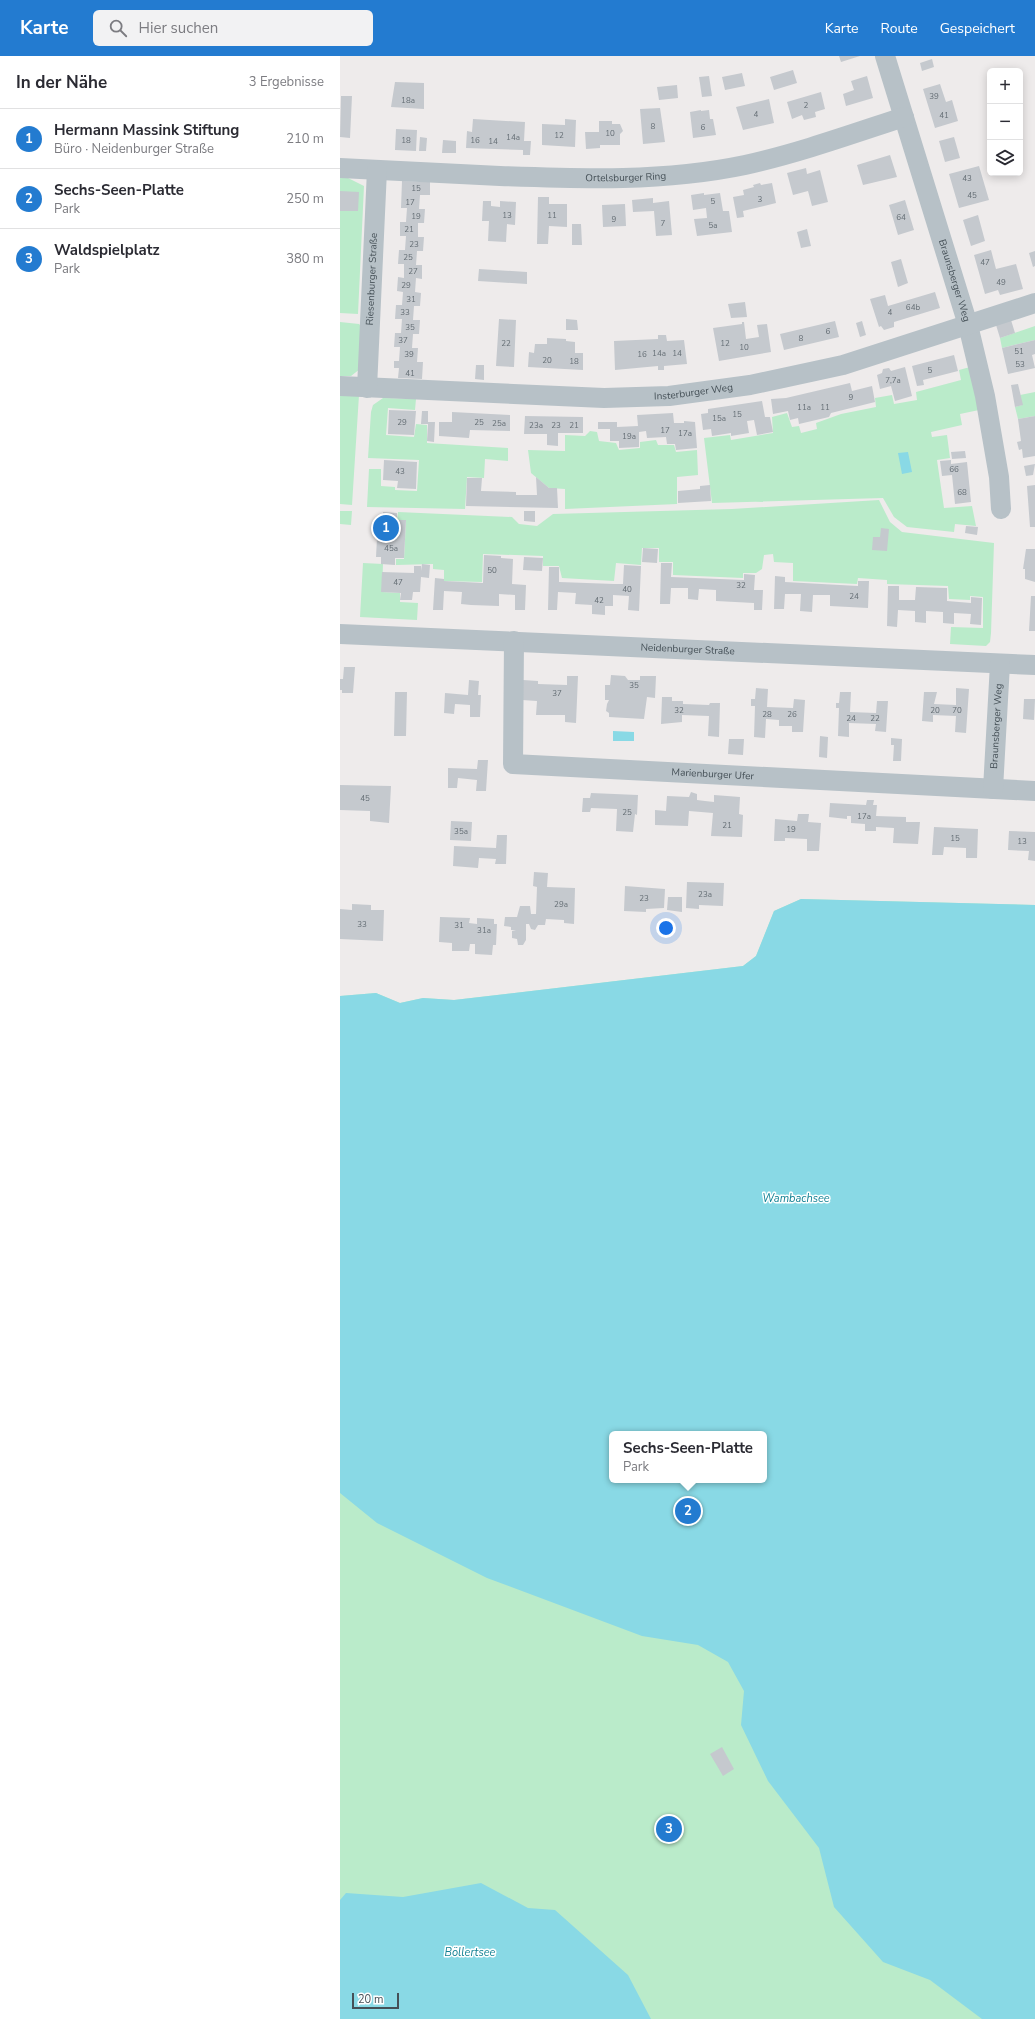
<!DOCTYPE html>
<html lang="de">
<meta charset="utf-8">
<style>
body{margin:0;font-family:"Nunito Sans",sans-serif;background:#f2f2f3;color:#2b2b33}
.controls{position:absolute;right:12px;top:12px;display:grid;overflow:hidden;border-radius:6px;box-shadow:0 2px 10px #0003}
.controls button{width:36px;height:36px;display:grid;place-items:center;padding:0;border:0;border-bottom:1px solid #e1e1e2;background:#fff;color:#2b2b33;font:20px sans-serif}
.scale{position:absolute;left:12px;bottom:10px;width:47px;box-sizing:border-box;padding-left:4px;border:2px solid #455057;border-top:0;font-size:11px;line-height:14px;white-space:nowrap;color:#455057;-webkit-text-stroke:3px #fff;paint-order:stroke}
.you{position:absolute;left:326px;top:872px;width:14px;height:14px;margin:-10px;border:3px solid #fff;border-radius:50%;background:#1a73e8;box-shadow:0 0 0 6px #1a73e833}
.badge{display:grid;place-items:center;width:26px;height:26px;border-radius:50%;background:#237bd0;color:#fff;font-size:13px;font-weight:700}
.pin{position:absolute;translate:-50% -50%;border:2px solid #fff;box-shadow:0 1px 4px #0006}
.popup{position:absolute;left:269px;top:1375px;width:158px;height:52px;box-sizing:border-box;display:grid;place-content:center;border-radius:6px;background:#fff;filter:drop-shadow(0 1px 3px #0005);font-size:13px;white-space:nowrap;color:#7c7c81}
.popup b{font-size:15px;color:#2b2b33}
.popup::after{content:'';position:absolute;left:50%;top:100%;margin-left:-8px;border:8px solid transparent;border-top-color:#fff}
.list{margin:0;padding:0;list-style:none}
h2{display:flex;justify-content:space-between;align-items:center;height:52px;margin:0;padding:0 16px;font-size:17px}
h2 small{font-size:13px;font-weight:400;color:#7c7c81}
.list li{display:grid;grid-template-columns:26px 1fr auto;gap:12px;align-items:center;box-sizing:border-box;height:60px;padding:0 16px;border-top:1px solid #e1e1e2}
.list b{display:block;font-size:15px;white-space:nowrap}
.list p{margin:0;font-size:13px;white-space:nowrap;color:#7c7c81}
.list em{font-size:13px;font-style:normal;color:#7c7c81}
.icon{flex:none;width:22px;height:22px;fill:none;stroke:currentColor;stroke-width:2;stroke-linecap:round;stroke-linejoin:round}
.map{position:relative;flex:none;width:695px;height:1963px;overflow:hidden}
header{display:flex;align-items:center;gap:24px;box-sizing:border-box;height:56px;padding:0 20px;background:#237bd0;color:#fff}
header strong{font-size:19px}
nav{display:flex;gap:22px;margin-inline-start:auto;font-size:14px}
.search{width:280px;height:36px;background:#f2f2f3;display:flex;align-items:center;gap:10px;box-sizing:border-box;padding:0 14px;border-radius:6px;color:#7c7c81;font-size:15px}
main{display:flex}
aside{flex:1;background:#fff}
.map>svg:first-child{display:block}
.green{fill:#baebca;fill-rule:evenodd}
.water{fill:#89d9e5;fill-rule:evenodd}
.building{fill:#c5c9ce}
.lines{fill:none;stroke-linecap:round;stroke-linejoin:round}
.minor{stroke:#b7c1c7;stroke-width:20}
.labels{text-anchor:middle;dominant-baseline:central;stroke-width:3;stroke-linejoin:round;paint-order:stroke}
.number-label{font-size:8px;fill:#656e75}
.street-label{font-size:10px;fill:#455057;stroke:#fff}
.water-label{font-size:11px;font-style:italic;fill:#148294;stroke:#fff}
</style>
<header>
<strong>Karte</strong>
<div class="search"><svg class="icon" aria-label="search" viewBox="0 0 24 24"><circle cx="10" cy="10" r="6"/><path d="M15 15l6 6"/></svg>Hier suchen</div>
<nav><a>Karte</a><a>Route</a><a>Gespeichert</a></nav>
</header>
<main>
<aside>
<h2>In der Nähe<small>3 Ergebnisse</small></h2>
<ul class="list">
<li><span class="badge">1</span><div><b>Hermann Massink Stiftung</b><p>Büro · Neidenburger Straße</p></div><em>210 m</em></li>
<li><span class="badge">2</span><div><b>Sechs-Seen-Platte</b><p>Park</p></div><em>250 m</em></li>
<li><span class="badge">3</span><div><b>Waldspielplatz</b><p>Park</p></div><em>380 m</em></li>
</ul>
</aside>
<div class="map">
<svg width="695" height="1963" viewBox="0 0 695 1963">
<rect width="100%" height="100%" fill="#eeebeb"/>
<path class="green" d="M0,122h8l16,8 -6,128 -18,-1z
M0,266l19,2 4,4 -3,41 -9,7h-11z
M695,270v14l-33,8 -2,-10z
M630,311l9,43 -19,4 2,11 -31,7 1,5 15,-2 3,23 -13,2 7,48 28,-2 4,20 -21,-2 -1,8 -47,-5 -13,-10 -11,-19 -171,5 -8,-65 26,-3 1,5 42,-7 -1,-16 15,-4 5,14 7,-1 2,7 16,-4 -1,-6 25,-9 35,-7 -1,-9 17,-3 2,9 23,-4 -1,-8 45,-12 -2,-10z
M695,336v24l-17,3 -3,-12 7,-2 -2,-10z
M0,338l19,1 -7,110 -12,-1z
M43,342l33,1 -1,11 -27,-2 -2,27 28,2 2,-13 11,1v18l81,5v13l-23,-2 -1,19 -17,-1 -2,32 -98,-2 2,-38h12v17l14,1v3l22,1 2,-31 -51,-2 3,-46 2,-7z
M250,375l7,1 2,9 17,2 3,7 21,-2v-6l16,-2 2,5h16l2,7 21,-2 1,25 -21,2v27l-112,5v-20l-16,-1 -18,-15 -3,-23 37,1v-16l20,1z
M539,444l11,22 12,10 92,11 -3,90 -1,9 -4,4 -36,-2 1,-17 32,1v-31l-13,-1v4l-21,-1 -1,-13 -61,-2v-4l-29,-2 -1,6 -64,-3v-18l-19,-1 -1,-8 -9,1 -2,14 -6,4h-13v5l-70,-3v-13h-14v-14h-17l-1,17 -25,-2 -2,18 -52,-3 -3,-12h-16v-10l-60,-2 -1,28 -38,-1v-11l-11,-1v-5l-37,1v-6h8l2,-39h-9l1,-8 114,5 7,7 18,2 16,-12 179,-5z
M0,455h12l-1,14 -11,-1z
M23,507l20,1 -1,28 18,1v9l18,1 -1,17 -57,-3z
M461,843l234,6v1114h-695v-1023l36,-3 24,10 23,-5 31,2 289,-34 13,-10 18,-45zM272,1378h152v46h-152z"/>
<path class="water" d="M568,396l4,20 -10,2 -4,-21z
M273,675l21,1v9h-21z
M461,843l234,6v1114h-53l-52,-39 -47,-18 -49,-55 -15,-59 -51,-67 -27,-56 3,-34 -16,-29 -30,-17 -56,-9 -155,-58 -110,-55 -37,-30v-497l36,-3 24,10 23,-5 31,2 289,-34 13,-10 18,-45zM272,1378h152v46h-152z
M141,1827l47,25 27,2 73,65 23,44h-311v-119l6,-7 57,4z"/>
<path class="building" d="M499,0h21l-19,6z
M592,3l2,8 -12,4 -2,-8z
M453,14l4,13 -23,7 -4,-13z
M402,17l3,13 -20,4 -3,-13z
M369,20l3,20 -10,1 -3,-20z
M527,20l6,22 -27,8 -3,-12 11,-4 -3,-9z
M55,26l29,1v26l-33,-2z
M600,28l6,18 6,-2 6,21 -23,7 -12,-39z
M337,29l1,13 -19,2 -2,-13z
M481,36l4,17 -10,3 1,5 -12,3 -2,-5 -10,4 -5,-17z
M1,40h11l-2,42 -10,-1z
M429,43l5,24 -31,7 -7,-23z
M320,52l5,34 -22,2 -3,-35z
M361,54v1l8,-1 1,9h3l3,16 -23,3 -3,-26z
M133,63l52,3 -1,19h7l-1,14h-7v-5l-57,-2 1,-17 5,1z
M225,63l11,1 -1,27 -33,-2v-21l23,1z
M259,65h13v3h8l3,7 -3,3v11h-20v3l-14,1 -1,-17h14z
M56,73l21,1 -1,21 -21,-1z
M80,81l7,1 -1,13h-7z
M614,81l6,21 -15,4 -6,-21z
M103,84l13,1v12h-14z
M550,99l7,22 -34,8 -6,-20z
M639,110l10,34 -30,8 -10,-34z
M466,112l1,6 13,-4 8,32 -16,4 -4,-15 -15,4 -6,-22z
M62,125l28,1v13h-10l-1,14h6l-1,14h-6v14h6l-1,14h-6l-1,14h6v14l-6,-1 -1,14 6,1 -1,13h-6l-1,14h7l-1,14h-6l-1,14h6l-1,14h6l-1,17 -24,-1 1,-10h-5v-7h5l1,-14h-6l1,-14h6l1,-14h-7l1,-14h6l1,-13 -6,-1 1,-14 6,1v-14h-6l1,-14h6l1,-14h-6v-14h6l1,-14h-6z
M420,127l1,2 11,-2 4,20 -33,8 1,6 -7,1 -4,-21 11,-2 -1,-5 11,-3 -1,-2z
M0,135l19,1 -1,19h-18z
M364,137v2l16,-2 3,18h6l3,21 -35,4 -3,-17 13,-1 -1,-10 -13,2 -2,-15z
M198,141h11v7h18v23l-18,-1 -1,18h-11z
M313,142v5l16,-2 3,34 -16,1 -2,-25 -21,1 -1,-12z
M565,144l9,30 -16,5 -9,-30z
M143,145h8v5l9,1v-6l16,1 -1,23 -8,-1 -1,18 -18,-1 1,-20h-7z
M285,148l1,22 -23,1 -1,-22z
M638,159l7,26 -14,5 -8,-26z
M232,168h9l1,21h-10z
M467,173l4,17 -10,2 -4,-16z
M651,194l5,19 20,-5 7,25 -23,6 -2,-5 -13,4 -11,-39z
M695,195v15l-2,1 -4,-14z
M561,203l7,24 -10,4 -7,-25z
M139,213l48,3v12l-49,-3z
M595,236l5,16 -46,14v5l-10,3 -3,-4 -2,1 -9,-28 15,-4 3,11z
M405,246l2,15 -16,1 -3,-14z
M159,263l17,1 -2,47 -18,-1z
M226,263l11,1 1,10h-12z
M671,264l4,13 -15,5 -4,-13z
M495,265l4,16 -55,13 -4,-16z
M522,265l4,14 -6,2 -4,-14z
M402,266h2l2,17 13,-2 -2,-12 10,-1 4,28 -52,9 -6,-33 29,-4z
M318,279h8l1,6 17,-1 3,24 -23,2v4h-6v-4l-43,4 -1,-29 44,-2z
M207,282l19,1v2l9,1v11h8v17l-55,-3 1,-15 5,1 1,-9h12z
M695,284v14l-3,1 3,13 -27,6 -6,-26z
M614,299l4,16 -35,9 1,5 -7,1 -5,-20z
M136,309h8v15l-9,-1z
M565,311l7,29 -17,5 -4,-15 -11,3 -3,-14 5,-2 1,-4 6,-1 2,3z
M510,327l2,8 20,-5 3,16 -44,11 -2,4 -30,7 -1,-6 -8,2 -2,-9 -15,3 -2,-15 15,-1z
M678,328l5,21 -8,2 -4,-22z
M422,345l3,16h5l3,15 -16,3 -3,-15 -7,1 2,12 -18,3v-3l-19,3 -1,-7 -8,1 -2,-16 7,-1v-4z
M49,354l27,1 -2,24 -26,-1z
M82,355h6v11h7l-1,20 -7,-1 1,-17h-7z
M112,356l58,3v16l-40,-1 -1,8 -30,-2v-14h13z
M333,357l1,10h10v-2l11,1 2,26 -21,2 -1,-6h-8l-1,-7 -19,1 -1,-7 -7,1v15l-20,1v-7h-9v-12h-12v-7h19v5l21,-1 -1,-11z
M185,360l58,1v16h-25v13l-11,-1v-11h-23z
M695,360v40l-12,2 -1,-9 -3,1 -2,-8 4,-1 -3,-22z
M625,395l1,7 -14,1 -1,-7z
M44,404l33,2 -1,27 -19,-1 1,-7 -15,-1z
M611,404v4l16,-2 4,40 -16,2 -3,-29 -10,1 -2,-15z
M695,408l-2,11 -7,1 -2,-10z
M196,421l13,11h8l1,20 -92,-2 1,-28h15l-1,13 35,1v3h21z
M370,429l1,16 -33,2v-12l22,-2v-3z
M695,429v42h-5l-3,-41z
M184,455h11v11l-11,-1z
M43,456l14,1v7h9l-2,38h-9v7l-14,-1v-7h-5l2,-38h5z
M626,470l12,1 -1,8 -12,-2z
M541,472l8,1 -2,22 -15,-1 1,-13h7z
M303,492l15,1 -1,14 -15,-1z
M686,493h9v33l-10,-3v-10h-2z
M144,499l17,1v2l12,1 -1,25 14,1 -1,25h-10v-15l-16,-1v12l-28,-1 -10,-1 1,-12 -18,-1 -1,19h-10l2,-32 9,1v2l39,2z
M184,501l19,1 -1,13 -19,-1z
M321,507h11l-1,14 73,3v-6l11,1 -1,15h9l-1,20h-8v-7l-38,-2v-11l-17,-1 -1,11 -10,-1v-11h-17l-1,16h-10z
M82,508l8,1 -1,13 -8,-1 -1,15h-7l-1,8h-12l1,-7 -20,-1 1,-20 32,1v-7h7v5z
M284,509l17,1 -2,45 -11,-1 1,-14 -16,-1v11h-8v9l-13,-1v-9l-17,-1 1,-11 -18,-1 -1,18h-9l1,-43h10v15l55,2h9z
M435,520l10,1v5l73,4v-5h11l-1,27 -38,-2v-11h-17l-1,17 -12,-1 1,-17h-16l-1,15h-10z
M548,530h11v14h16l1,-13 31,1v13l24,2v-6l11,1 -1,27 -11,-1 1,-10 -17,-1v11l-11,-1v-11l-17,-1v12l-11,-1v-11l-17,-1 -1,17 -10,-1z
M691,540h4v35h-6z
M4,611h11l-2,26h-11v-3h-2v-11h3z
M271,619l14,1 3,4h12v-4h16l-1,22 -8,-1 -3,22 -35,-2v-4l-3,-2 1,-7 2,-4h-4v-15h5z
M227,620h11l-2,47 -11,-1v-7h-29l1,-14 -15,-1 1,-20 15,1v3l29,1z
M129,624l10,1 -1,14h3l-1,22h-10v-12l-15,-1 -1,10 -10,-1 1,-20 23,2z
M416,632l12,1 -1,18 26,1 1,-9 11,1 -2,32h-11v-6h-13v-6l-13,-1 -1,19 -11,-1 1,-31h-4v-7h4z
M616,632l13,1 -3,44 -11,-1 1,-16 -23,-1v7l-11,-1 2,-29h13l-3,12 22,1z
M55,636h12l-1,44h-12z
M500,636h11l-1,20 26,1 1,-12h11l-2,31 -11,-1 1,-7 -27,-1v14l-11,-1 1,-28h-3v-5h3z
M322,641h10v4h11v3l26,1 1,-2h10l-1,34 -11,-1 1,-20 -27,-1v7l-21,2z
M684,643h11l-1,21 -11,-1z
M480,680l8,1 -1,21 -8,-1z
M551,682l11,1 -1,22h-8l1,-16h-3z
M389,683h15l-1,16 -15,-1z
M138,704h10l-2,31h-10l1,-11 -19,-2 -1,10h-9v-20l29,1z
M0,729l51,1 -2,37 -19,-2v-10l-30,-1z
M351,736l6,2v6l8,1 9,1v-7l26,2 -1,17 4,1 -1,22 -31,-1 2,-23 -24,-2 -1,15 -33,-1v-15l11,1 1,-15 22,1z
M251,737l47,2 -1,20 -2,-1 -2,18 -17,-1 1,-22 -26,-1 -1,4h-8l1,-14h7z
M527,744h7l-1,5h4l-1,11 30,1v5h14l-2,22 -25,-1 1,-15 -18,-1v4h-11v-7l-14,-1v-7h-4v3l-18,-2 1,-14 36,2z
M458,758h11l-1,8 13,1 -2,28h-12v-12l-22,-1v3h-11l1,-22 22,2z
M111,765l21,1 -1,19 -21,-1z
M594,771l44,2 -1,29h-11v-10l-22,-1 -1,8h-11z
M669,775l26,1v29l-7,-1 1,-9 -21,-1z
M157,779h10l-1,29h-11l1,-5 -17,-1 -1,10 -25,-2 1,-20 42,2z
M194,816l14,1 -1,14 28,1 -1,36 -10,-1v-3l-18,-1 -1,6h-7l-3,5 -4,-1 -2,-5h-3v16l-3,5h-5l-1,-6 -5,-1v-7l4,-1h-5v-3l-7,-1 1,-9h12l3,-11h10l1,8h5l1,-27 -4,-1z
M347,826l37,1 -1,23 -24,-1v4l-13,-1z
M285,830l40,3 -1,19 -18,1v3l-22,-1z
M328,841h14v15l-15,-2z
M12,848l19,1v5h13l-1,31 -43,-2v-30l12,1z
M100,861l30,1 -1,5 8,1v-6l17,1v5h3l-1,21h-3l-1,10 -17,-1v-10h-5l-1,7h-17v-8l-13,-1z
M382,1691l12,22 -11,7 -13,-22z"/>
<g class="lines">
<g class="minor">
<path id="s1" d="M545,0l83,269 17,71 14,81 2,32"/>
<path id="s2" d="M0,112c53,3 107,5 160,8 82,3 164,6 245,-11 54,-12 107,-31 159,-48"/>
<path id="s3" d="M0,330l264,12 65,-2 81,-11 93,-20 192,-62"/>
<path id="s4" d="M27,332l10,-218"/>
<path id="s5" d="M0,578l695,31"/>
<path id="s6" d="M174,585l-1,123 522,27"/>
<path id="s7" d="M653,733l7,-125"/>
</g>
</g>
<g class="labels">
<g class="number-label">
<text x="594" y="40">39</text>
<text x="68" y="44">18a</text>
<text x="466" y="49">2</text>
<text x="416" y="58">4</text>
<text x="604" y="59">41</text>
<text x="313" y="70">8</text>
<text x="363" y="71">6</text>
<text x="270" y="77">10</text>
<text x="219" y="79">12</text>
<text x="173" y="81">14a</text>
<text x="66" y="84">18</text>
<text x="135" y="84">16</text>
<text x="153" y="85">14</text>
<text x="627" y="122">43</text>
<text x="76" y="132">15</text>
<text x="632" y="139">45</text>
<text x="420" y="143">3</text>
<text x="373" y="145">5</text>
<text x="70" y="146">17</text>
<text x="167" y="159">13</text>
<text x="212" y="159">11</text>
<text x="76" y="160">19</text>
<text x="561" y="161">64</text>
<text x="274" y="163">9</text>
<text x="323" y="167">7</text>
<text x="373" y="169">5a</text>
<text x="69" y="173">21</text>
<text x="74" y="188">23</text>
<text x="68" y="201">25</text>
<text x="645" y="206">47</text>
<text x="73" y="215">27</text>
<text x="661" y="226">49</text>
<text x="66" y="229">29</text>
<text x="71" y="243">31</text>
<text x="573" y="251">64b</text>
<text x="65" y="256">33</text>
<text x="550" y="256">4</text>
<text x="70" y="271">35</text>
<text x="488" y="275">6</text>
<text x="461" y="282">8</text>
<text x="63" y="284">37</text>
<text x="166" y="287">22</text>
<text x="385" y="287">12</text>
<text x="404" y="291">10</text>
<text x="679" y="295">51</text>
<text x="319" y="297">14a</text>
<text x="337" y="297">14</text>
<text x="69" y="298">39</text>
<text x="302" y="298">16</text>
<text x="207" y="304">20</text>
<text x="234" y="305">18</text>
<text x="680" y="308">53</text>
<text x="590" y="314">5</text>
<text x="70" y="317">41</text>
<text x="553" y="324">7,7a</text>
<text x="511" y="341">9</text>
<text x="464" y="351">11a</text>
<text x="485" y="351">11</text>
<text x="397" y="358">15</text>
<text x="379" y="362">15a</text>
<text x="62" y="366">29</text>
<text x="139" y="366">25</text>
<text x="159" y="367">25a</text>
<text x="196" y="369">23a</text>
<text x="216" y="369">23</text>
<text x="234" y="369">21</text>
<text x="325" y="374">17</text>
<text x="345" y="377">17a</text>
<text x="289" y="380">19a</text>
<text x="614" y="413">66</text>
<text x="60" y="415">43</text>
<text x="622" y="436">68</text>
<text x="51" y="492">45a</text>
<text x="152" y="514">50</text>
<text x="58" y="526">47</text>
<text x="401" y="529">32</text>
<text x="287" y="533">40</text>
<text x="514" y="540">24</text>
<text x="259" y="544">42</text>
<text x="294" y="629">35</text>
<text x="217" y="637">37</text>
<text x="339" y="654">32</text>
<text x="595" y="654">20</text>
<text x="617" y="654">70</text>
<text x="427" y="658">28</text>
<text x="452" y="658">26</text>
<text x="511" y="662">24</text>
<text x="535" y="662">22</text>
<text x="25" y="742">45</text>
<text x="287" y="756">25</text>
<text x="524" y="760">17a</text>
<text x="387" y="769">21</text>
<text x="451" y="773">19</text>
<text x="121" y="775">35a</text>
<text x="615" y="782">15</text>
<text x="682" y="785">13</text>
<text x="365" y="838">23a</text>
<text x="304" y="842">23</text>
<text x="221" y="848">29a</text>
<text x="22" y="868">33</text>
<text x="119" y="869">31</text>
<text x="144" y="874">31a</text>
</g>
<g class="street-label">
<text stroke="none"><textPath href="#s2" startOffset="286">Ortelsburger Ring</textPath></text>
<text stroke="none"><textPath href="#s4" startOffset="109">Riesenburger Straße</textPath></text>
<text stroke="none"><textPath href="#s1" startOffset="235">Braunsberger Weg</textPath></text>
<text stroke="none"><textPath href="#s3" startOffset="354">Insterburger Weg</textPath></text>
<text stroke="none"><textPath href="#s5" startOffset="348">Neidenburger Straße</textPath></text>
<text stroke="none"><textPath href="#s7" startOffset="63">Braunsberger Weg</textPath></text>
<text stroke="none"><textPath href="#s6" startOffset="323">Marienburger Ufer</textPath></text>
</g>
<g class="water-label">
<text x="456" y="1142">Wambachsee</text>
<text x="130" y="1896">Böllertsee</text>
</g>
</g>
</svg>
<div class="controls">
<button>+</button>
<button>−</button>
<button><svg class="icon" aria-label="layers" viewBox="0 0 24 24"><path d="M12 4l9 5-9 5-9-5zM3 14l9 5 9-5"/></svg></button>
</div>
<div class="scale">20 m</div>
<div class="you"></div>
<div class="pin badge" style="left:46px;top:472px">1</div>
<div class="pin badge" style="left:348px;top:1455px">2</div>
<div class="popup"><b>Sechs-Seen-Platte</b>Park</div>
<div class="pin badge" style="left:329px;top:1773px">3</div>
</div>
</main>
